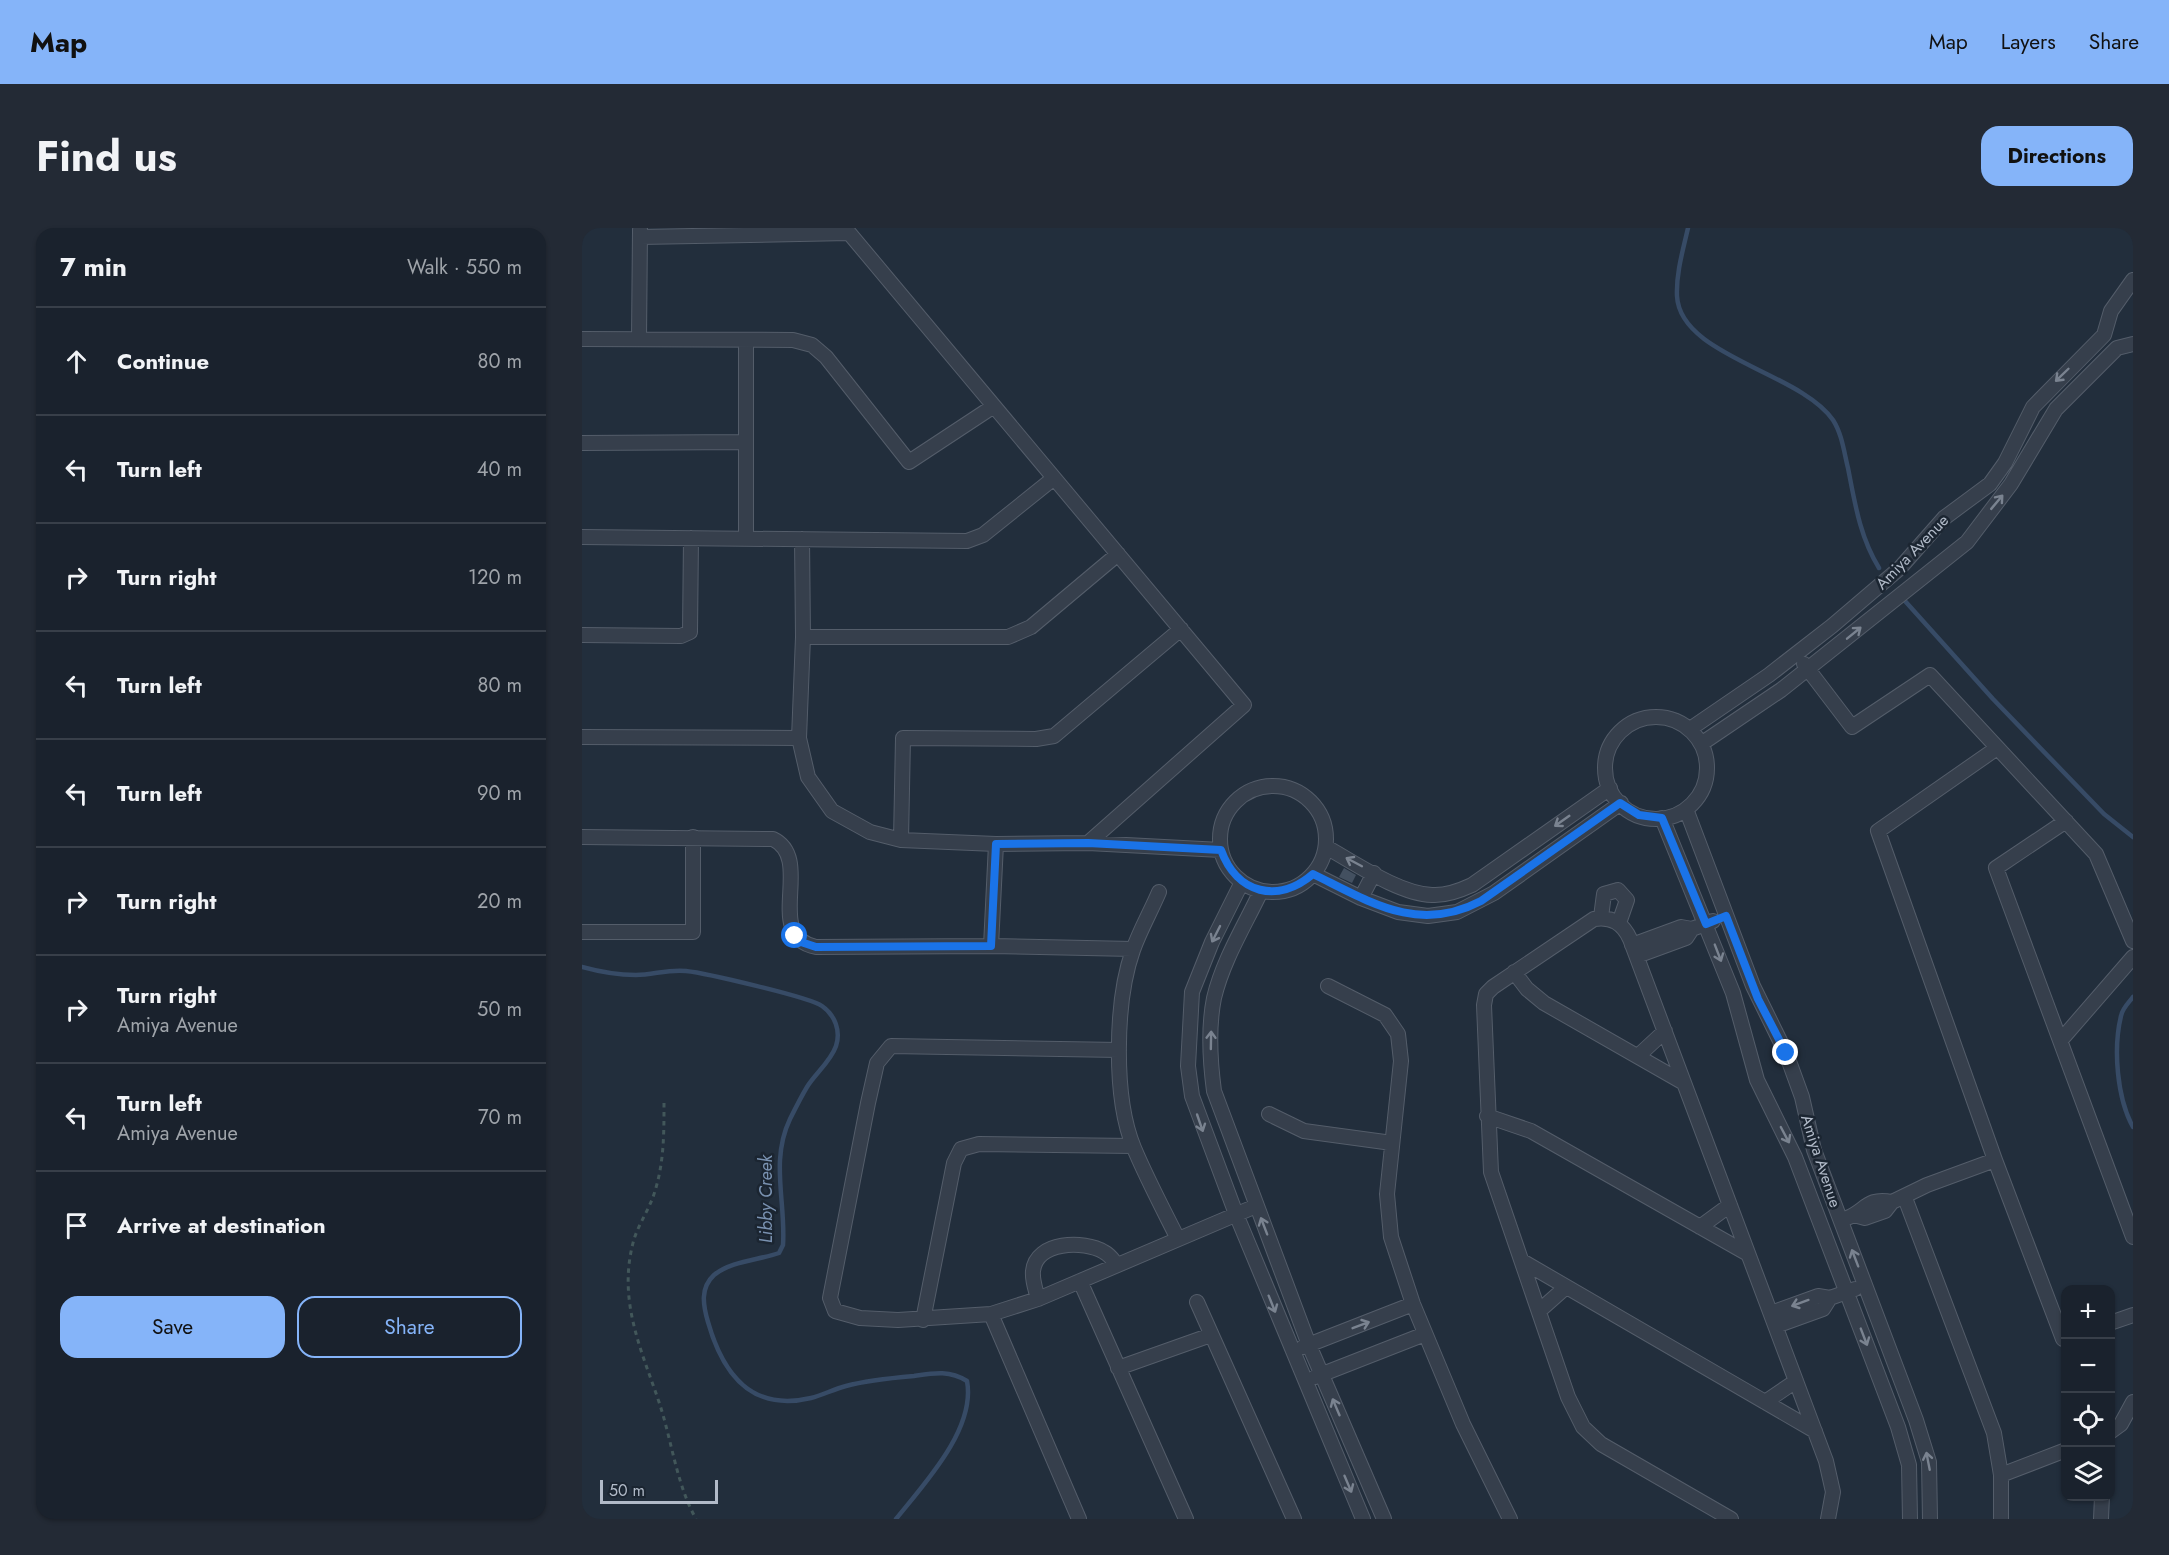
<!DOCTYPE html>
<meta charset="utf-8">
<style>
body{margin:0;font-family:Jost,sans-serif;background:#232a35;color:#f1f3f6}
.controls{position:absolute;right:18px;bottom:18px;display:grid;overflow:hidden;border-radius:12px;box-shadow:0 2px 4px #0004}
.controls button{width:54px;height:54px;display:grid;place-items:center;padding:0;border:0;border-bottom:2px solid #383f49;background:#1a222d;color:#f1f3f6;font:30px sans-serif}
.scale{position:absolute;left:18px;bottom:15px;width:118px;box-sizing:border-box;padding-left:6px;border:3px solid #b1bac8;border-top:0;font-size:16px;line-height:21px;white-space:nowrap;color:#b1bac8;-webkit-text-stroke:4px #1b2531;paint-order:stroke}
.stop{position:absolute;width:18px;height:18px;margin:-14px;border:4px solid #1a73e8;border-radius:50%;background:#fff}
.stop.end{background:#1a73e8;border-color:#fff;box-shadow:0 2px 6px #0008}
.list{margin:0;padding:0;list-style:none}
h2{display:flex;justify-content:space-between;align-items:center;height:78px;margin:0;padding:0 24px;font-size:26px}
h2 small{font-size:20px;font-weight:400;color:#9fa4aa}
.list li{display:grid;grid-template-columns:39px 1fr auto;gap:18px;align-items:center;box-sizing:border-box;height:108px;padding:0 24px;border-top:2px solid #383f49}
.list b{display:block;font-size:22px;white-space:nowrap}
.list p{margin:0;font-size:20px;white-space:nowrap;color:#9fa4aa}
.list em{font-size:20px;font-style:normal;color:#9fa4aa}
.actions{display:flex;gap:12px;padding:18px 24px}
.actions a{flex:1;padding:14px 0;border:2px solid #85b4f9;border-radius:18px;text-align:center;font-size:21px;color:#85b4f9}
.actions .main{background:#85b4f9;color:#111}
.icon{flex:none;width:33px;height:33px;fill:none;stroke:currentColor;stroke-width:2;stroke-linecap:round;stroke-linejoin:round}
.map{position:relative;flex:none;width:1551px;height:1291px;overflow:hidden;border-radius:18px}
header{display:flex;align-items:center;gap:36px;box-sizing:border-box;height:84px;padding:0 30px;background:#85b4f9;color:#111}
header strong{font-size:28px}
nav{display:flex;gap:33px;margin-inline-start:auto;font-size:21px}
.intro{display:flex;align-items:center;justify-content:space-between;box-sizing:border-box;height:144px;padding:0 36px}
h1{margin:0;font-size:42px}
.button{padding:15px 27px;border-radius:18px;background:#85b4f9;color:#111;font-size:21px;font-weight:700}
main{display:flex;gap:36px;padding:0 36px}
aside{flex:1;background:#1a222d;border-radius:18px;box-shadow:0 2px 4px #0004}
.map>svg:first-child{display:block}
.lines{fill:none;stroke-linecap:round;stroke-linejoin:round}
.stream{stroke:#374b66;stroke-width:4.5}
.building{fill:#435060}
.minor-casing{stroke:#545d6a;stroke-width:16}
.path{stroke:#42575a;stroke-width:3;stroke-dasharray:4.5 4.5;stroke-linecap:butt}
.minor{stroke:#363f4c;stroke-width:14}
.oneway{stroke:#7a8390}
.route{stroke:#1a73e8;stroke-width:8}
.labels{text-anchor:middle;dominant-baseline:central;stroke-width:5;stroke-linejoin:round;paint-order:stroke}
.street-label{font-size:16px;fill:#b1bac8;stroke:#1b2531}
.water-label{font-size:18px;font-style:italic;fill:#7991b0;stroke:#1b2531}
</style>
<header>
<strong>Map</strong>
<nav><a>Map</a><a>Layers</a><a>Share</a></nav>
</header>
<div class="intro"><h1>Find us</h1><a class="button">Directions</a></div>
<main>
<aside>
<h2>7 min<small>Walk · 550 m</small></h2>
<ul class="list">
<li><svg class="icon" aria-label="ahead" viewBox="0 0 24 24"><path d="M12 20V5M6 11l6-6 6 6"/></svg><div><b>Continue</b></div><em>80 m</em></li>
<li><svg class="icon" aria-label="left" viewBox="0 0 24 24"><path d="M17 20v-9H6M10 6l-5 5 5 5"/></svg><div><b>Turn left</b></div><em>40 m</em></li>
<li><svg class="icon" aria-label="right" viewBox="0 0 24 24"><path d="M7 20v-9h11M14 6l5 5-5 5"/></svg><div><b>Turn right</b></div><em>120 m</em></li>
<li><svg class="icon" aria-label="left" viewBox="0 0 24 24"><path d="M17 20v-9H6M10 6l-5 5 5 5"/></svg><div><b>Turn left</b></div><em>80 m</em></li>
<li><svg class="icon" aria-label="left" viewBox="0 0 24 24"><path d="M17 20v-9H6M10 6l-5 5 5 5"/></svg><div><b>Turn left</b></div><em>90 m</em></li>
<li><svg class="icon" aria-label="right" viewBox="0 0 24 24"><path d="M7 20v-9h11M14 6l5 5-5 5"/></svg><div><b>Turn right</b></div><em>20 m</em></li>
<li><svg class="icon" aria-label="right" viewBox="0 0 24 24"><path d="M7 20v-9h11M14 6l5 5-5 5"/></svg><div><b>Turn right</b><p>Amiya Avenue</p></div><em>50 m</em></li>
<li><svg class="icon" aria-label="left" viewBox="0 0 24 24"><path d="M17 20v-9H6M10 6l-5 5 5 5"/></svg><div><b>Turn left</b><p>Amiya Avenue</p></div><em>70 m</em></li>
<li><svg class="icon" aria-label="arrive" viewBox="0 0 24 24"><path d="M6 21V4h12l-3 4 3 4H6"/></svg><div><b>Arrive at destination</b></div></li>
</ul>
<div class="actions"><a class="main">Save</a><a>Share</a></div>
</aside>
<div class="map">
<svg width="1551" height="1291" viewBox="0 0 1551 1291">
<rect width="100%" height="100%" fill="#222e3c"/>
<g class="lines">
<path class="stream" d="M1106,0c-5,22 -12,45 -11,68 3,60 123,76 156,124 9,14 11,32 15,48 7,36 12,69 31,100
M1323,373l88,98 111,115 29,23
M0,739c18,5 35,8 54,8 17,0 32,-6 50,-4 19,2 123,26 136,35 13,9 19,25 14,40 -5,15 -21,28 -29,41 -6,10 -12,22 -17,32 -20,42 -4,83 -7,126l-4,8c-20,7 -48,8 -65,22 -14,13 -11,30 -6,47 15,53 44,90 103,76 12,-3 23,-9 35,-12 22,-6 45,-8 68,-10 20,-3 35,-6 53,5 9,48 -43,103 -71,138
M1551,769c-4,5 -11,12 -12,19 -8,33 -4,82 12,111"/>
</g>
<path class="building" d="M762,640l12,7 -4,8 -13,-6z"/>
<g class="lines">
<defs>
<path id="minor" d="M263,0l399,477 -156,138
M58,9l209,-4
M0,111l211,1 19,5 14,12 83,105 85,-56
M57,111l1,-109
M164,112v198
M0,215l164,-1
M0,309l385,4 16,-6 71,-57
M220,311l1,98 -4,101 9,39 24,34 38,21 31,8 95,4 92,-1 133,7
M0,407l99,1 9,-4 1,-94
M221,409h205l23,-10 87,-73
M1222,436l48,63 78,-52 166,179 37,87
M1023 540a51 51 0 1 1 102 0a51 51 0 1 1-102 0Z
M1108,501l79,-54 63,-49 68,-58 44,-50 46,-34 15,-21 28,-56 71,-72 7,-24 22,-31
M0,509l217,1
M1119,516l80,-54 186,-148 44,-58 45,-75 61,-61 16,-4
M1415,520l-119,83 117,329 68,179 3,-1
M638 611a53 53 0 1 1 106 0a53 53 0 1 1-106 0Z
M1104,581l67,177 33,67 16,44 12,53 102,270 13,42 1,57
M1080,590l71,175 24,87 38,77 103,270 11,38 1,54
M1484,593l-70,47 137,369
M0,609l191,2c42,20 -11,97 43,108l175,-1 142,3
M319,612l2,-102 133,1 18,-3 127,-107
M744,619c29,16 73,47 106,48 14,1 27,-4 40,-10l138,-97
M731,646l48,24 37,14 30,4 29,-4 37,-19 127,-90
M660,654l-30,60 -20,50 -4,74 4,30 44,118 127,305
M679,663c-16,34 -38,69 -47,107 -6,30 -4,63 0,93l95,254 75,174
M577,664c-8,19 -19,38 -26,58 -18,51 -20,148 1,198 13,31 29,61 44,91
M779,670l13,-25
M1019,689l3,-23 14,-4 9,10 -8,23
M0,704h111v-95
M1050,717l49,-18 11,2 21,-8
M409,718l5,-102
M1055,728l49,-18 6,-9
M932,744l13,17 17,14 140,80
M746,758l57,29 13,19 3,27 -14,133 4,43 22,67 50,120 47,95
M1479,812l72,-83
M537,822l-228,-4 -14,17 -9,40 -38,195 5,13 25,7 38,2 93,-6 47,-15 218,-93
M1056,828l27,-25
M687,886l35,17 88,12
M905,888l44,15 217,123
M1323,970l89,235 7,42v44
M1272,987l11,3 20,-7 7,-9 35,-17 68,-25
M1265,990c19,-7 19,-21 45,-16
M1118,999l30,-22
M940,1033l293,170
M498,1053l106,238
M456,1071c-2,-9 -6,-18 -5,-28 3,-30 51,-31 71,-19 6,3 9,8 13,13
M615,1074l97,217
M957,1083l27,-24
M1189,1085l47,-17 12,2 25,-9
M409,1086l88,205
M341,1092l31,-157 7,-14 18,-5 154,2
M1528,1095l23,-8
M1194,1098l47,-17 7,-11
M721,1119l110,-43
M536,1140l93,-33
M733,1149l110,-43
M1183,1174l31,-21
M1528,1204l11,-8 12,-22
M1419,1247l65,-25
M1149,1291l-130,-75 -18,-17 -15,-30 -77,-225 -7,-167 2,-11 7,-7 101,-68c18,-3 29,5 36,20l196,522 7,31 -5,27
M1519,1291l1,-23"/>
</defs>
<use href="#minor" class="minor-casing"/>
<path class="path" d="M82,875c0,33 0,63 -11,94 -6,16 -16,30 -20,46 -15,58 8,106 26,159 13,39 17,81 37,117"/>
<use href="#minor" class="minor"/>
</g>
<defs><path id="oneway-shaft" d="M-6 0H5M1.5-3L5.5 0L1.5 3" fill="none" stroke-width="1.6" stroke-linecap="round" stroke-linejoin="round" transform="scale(1.5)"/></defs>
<g class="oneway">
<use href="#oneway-shaft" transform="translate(1480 147) rotate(136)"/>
<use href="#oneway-shaft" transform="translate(1415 274) rotate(-50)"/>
<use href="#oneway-shaft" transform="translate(1272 405) rotate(-39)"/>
<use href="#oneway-shaft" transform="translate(980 593) rotate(145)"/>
<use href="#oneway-shaft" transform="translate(772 634) rotate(-152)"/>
<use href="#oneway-shaft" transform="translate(634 706) rotate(117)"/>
<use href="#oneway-shaft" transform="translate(1136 725) rotate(69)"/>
<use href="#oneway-shaft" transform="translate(629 812) rotate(-89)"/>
<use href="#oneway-shaft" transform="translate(618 895) rotate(71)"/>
<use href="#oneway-shaft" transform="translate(1203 907) rotate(62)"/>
<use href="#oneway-shaft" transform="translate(682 998) rotate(-111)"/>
<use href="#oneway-shaft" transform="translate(1273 1030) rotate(-111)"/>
<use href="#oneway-shaft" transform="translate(1218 1075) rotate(160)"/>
<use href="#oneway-shaft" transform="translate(690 1076) rotate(68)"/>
<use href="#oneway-shaft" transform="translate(779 1097) rotate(-21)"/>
<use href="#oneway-shaft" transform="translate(1282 1109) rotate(69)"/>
<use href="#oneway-shaft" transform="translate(754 1179) rotate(-113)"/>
<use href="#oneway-shaft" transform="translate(1346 1233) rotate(-101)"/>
<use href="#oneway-shaft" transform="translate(766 1256) rotate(67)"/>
</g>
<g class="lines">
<path class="route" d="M213,708l6,6 15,5 175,-1 5,-102 92,-1 133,7c16,44 57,54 92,24 57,28 105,60 168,27l139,-98 19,12 23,3 44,106 20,-8 32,83 28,54"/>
</g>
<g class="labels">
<g class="street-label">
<text transform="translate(1330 324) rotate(-46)">Amiya Avenue</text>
<text transform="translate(1239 933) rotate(72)">Amiya Avenue</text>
</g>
<g class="water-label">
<text transform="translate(184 971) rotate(-90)">Libby Creek</text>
</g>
</g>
</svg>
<div class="controls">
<button>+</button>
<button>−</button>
<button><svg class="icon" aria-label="locate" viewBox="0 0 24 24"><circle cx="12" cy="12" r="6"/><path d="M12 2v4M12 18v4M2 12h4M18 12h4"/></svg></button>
<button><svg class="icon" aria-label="layers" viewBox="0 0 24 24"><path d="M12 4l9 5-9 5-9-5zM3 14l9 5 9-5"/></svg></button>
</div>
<div class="scale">50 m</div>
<div class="stop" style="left:213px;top:708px"></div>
<div class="stop end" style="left:1204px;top:825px"></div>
</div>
</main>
